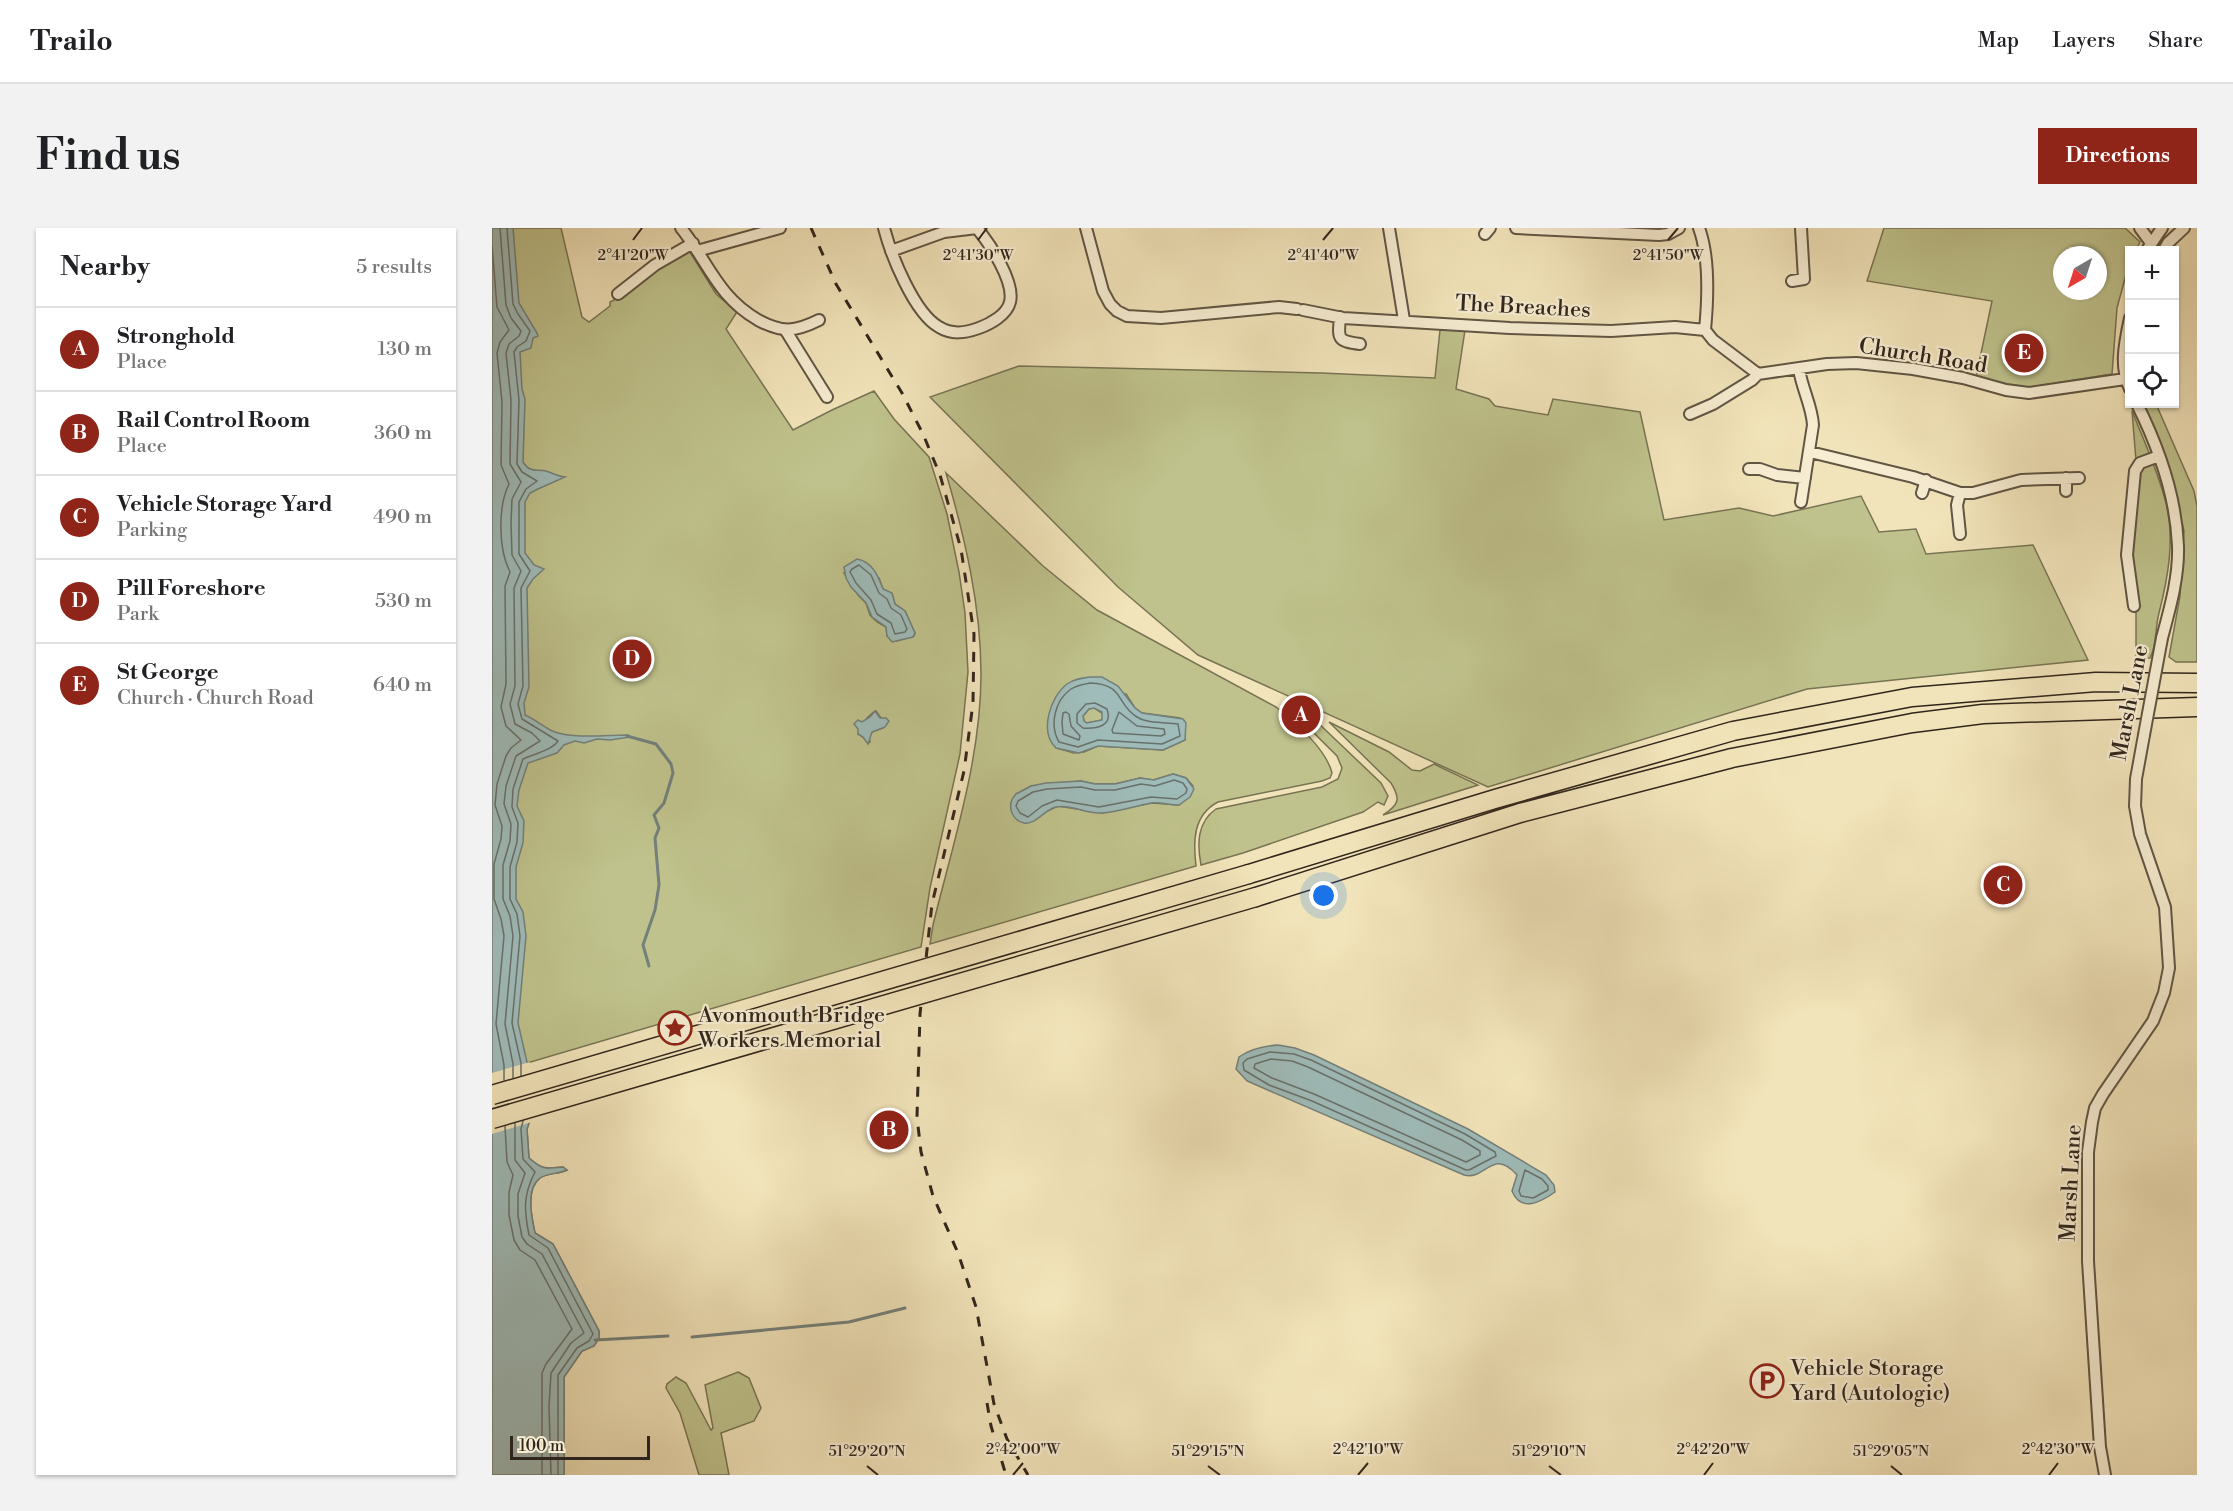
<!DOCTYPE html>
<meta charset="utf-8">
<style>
body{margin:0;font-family:"Libre Bodoni",serif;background:#f2f2f2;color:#202124}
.controls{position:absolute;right:18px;top:18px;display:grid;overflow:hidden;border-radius:0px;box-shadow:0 2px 4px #0004}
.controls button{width:54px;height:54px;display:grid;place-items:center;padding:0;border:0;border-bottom:2px solid #e0e0e0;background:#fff;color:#202124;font:30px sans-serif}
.compass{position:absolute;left:1561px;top:18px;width:54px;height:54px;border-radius:50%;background:#fff;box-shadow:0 2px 4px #0004;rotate:219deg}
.scale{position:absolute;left:18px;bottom:15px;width:140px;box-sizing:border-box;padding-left:6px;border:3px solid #31261d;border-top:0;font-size:16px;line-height:21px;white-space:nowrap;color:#31261d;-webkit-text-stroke:4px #f7edd2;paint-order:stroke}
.you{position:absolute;left:832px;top:668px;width:21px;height:21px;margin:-15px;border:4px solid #fff;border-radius:50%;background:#1a73e8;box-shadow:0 0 0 9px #1a73e833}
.badge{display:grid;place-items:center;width:39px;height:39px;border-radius:50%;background:#8f2418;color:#fff;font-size:20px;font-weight:700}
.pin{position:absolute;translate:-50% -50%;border:3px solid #fff;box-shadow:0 2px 6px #0006}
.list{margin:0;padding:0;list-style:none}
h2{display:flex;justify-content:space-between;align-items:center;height:78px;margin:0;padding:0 24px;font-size:26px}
h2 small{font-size:20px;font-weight:400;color:#757577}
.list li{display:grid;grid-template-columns:39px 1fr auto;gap:18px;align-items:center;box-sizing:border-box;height:84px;padding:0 24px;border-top:2px solid #e0e0e0}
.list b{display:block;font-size:22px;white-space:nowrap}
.list p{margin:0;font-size:20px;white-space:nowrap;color:#757577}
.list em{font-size:20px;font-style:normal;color:#757577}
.icon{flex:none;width:33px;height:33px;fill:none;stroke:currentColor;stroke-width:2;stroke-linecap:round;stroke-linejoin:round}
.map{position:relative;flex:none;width:1705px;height:1247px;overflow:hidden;border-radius:0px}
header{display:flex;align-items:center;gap:36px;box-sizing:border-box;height:84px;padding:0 30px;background:#fff;border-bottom:2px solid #e0e0e0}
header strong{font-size:28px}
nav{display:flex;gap:33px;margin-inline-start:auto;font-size:21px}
.intro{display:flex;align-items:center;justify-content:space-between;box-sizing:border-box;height:144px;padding:0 36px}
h1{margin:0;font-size:42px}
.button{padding:15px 27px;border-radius:0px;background:#8f2418;color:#fff;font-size:21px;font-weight:700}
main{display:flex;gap:36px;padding:0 36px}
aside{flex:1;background:#fff;border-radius:0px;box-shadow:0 2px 4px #0004}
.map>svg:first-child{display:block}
.green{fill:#bfc28c;stroke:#787454;stroke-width:1.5;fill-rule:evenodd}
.water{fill:#9fbcba;stroke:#73807b;stroke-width:1.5;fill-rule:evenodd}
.pier{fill:#f2e4ba}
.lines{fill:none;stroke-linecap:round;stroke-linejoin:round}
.shore{stroke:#68716c;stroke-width:1.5}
.stream{stroke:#73807b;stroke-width:3}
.minor-casing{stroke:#615644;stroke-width:14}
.motorway-casing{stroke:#31261d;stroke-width:21}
.minor{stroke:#f7edd2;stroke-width:10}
.motorway{stroke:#f2e4ba;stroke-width:18}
.rail{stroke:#31261d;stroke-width:3;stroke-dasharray:10 10;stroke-linecap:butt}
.minor-bridge-casing{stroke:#615644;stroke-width:14;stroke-linecap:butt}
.motorway-bridge-casing{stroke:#31261d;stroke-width:21;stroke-linecap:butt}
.minor-bridge{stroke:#f7edd2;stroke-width:10}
.motorway-bridge{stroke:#f2e4ba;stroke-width:18}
.ticks{fill:none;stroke:#31261d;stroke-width:2}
.labels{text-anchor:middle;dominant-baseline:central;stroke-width:4.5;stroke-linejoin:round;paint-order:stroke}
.street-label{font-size:22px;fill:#31261d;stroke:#f7edd2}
.poi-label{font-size:22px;fill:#31261d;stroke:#f7edd2;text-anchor:start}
.ticks-label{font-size:15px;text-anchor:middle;fill:#31261d;stroke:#f7edd2;stroke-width:4.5;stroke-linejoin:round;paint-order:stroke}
</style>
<header>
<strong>Trailo</strong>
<nav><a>Map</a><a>Layers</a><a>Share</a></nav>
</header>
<div class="intro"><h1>Find us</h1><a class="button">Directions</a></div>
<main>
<aside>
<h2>Nearby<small>5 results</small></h2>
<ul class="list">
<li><span class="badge">A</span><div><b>Stronghold</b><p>Place</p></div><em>130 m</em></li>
<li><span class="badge">B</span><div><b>Rail Control Room</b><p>Place</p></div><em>360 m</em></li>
<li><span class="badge">C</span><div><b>Vehicle Storage Yard</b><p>Parking</p></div><em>490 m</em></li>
<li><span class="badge">D</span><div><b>Pill Foreshore</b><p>Park</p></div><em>530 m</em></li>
<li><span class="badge">E</span><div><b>St George</b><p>Church · Church Road</p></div><em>640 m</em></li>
</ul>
</aside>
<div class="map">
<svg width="1705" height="1247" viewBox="0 0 1705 1247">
<rect width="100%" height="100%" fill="#f2e4ba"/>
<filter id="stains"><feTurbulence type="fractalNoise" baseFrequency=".00333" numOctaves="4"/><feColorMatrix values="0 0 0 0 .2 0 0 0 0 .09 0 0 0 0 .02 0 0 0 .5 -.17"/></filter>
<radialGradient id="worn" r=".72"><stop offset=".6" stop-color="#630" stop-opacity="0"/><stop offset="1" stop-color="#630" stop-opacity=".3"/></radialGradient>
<path class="green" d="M0,0h69l21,89 7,5 21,-16v-4c26,-11 52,-47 80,-50l26,42 21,18 -11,17 67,101 39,-20 42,-19 20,28 35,38 18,57 12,58 6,41 3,59 -8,82 -30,134 -9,59 -394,116 3,57 -3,9 2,29c14,12 16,11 34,9l4,3c-8,4 -20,3 -27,8 -15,11 -8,41 -5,55l18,11 46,87v7l-5,8 -12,5 -18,26v98h-72v-754l56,14 -56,-23zM352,345l35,5 4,11 9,5 3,10 10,7 10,22 -1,3 -17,5 -10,-5 -1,-9 -9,-5 -7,-7 -4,-12 -8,-8zM384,483l5,7 2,10 -11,4 -3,4 1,6 -2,1 -5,-6 -5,-3c0,-8 12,-20 18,-23z
M1392,0h241l15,14 -4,8h-6l-1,14 -12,44 -5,66 -88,14 -48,-11 16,-76 -125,-20zM1570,27h36v36h-36z
M948,102h25l-9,59 33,10 6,7 53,9 5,-16 87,13 24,108 75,-12 34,8 88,-20 18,36 37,-3 10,25 107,-9 55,115 -281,29 -319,98 -290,-132 -80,-68 -188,-190 89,-31 302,7 114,5z
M1649,176h15l38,87 3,15v156h-21l-7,-5 11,-61 4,-65 -14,-60z
M1640,183c12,30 26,60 34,92 9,36 2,75 -7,110 -4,14 -2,33 -9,45l-14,1v-52l-8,-52 9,-82z
M454,245l97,93 54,44 179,97c19,15 50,42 56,66l-2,5 -8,3 -104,21c-25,13 -25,39 -22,64l-266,78 3,-19c20,-82 48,-166 48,-251 0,-68 -16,-136 -35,-201zM634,466l9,14 7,5 38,5 5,22 -22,10 -65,-4 -14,6 -10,1 -18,-5 -8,-27 7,-22zM681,546l13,4 7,8 -14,19 -27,-2 -50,10 -44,-7 -17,8 -25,-20 15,-8 50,-5 14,3h20l25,-6 13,2z
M602,480l9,6 -1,6 -15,3 -3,-2 -1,-5 6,-7z
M823,492l66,63 7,13 -4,9 -6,-3 -15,10 -120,41 -42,12c-4,-21 -4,-43 15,-56l106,-22 16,-8 4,-11 -5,-12 -30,-30z
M837,494l60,30 23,18 8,1 14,-7 44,21 -95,30c16,-10 18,-16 8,-32z
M246,1144l11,6 12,30 -7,13 -33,12 8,42h-30l-19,-62 -14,-25 1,-4 9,-7 10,6 25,47 2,-2 -8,-43z"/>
<path class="water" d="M0,0h21l6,75 18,30 1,3 -5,2 -2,10 -11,4 2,37 3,10 -2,63c7,11 12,7 23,9 7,2 10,5 19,6l-27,12 -8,4 -5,9v51l9,12 10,4 -11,10 -6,9 2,99 -5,16 1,12c10,4 21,14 30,17 19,7 52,3 73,3l2,2 -20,3 -13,-1 -13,4 -9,-2 -11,4 -7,8 -29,10 -9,27 -2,16 7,15 -1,22 -7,24v32l7,13 3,24 -8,87 9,39 3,58 -3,9 2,29c14,12 16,11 34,9l4,3c-8,4 -20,3 -27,8 -15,11 -8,41 -5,55l18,11 46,87v7l-5,8 -12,5 -18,26v98h-72z
M365,331c16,3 21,17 26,30l9,4 3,11 10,7 10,22 -2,4 -21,5 -5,-6 -1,-9 -14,-10 -6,-14 -15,-16 -5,-9 -2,-11z
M598,449h12l16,9 17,22 7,5 41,6 3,4 -1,17 -22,10 -65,-4 -19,7 -23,-5c-17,-16 -6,-51 11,-64 7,-5 15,-6 23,-7zM602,480l8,4v8l-15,3 -3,-2 -1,-5 6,-7z
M383,483l5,7h6l3,3 -4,6 -13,5 -4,12 -5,-7 -5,-3v-5l-4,-5 4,-4 4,2 8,-5z
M681,546l13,4 8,11 -4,8 -11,8c-9,0 -19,-3 -28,-2 -16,3 -33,9 -50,10 -15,1 -30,-9 -45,-6 -11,2 -20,18 -32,16 -13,-3 -18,-19 -8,-29l15,-8 15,-3 35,-2 14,3h20l25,-6 14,2z
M786,817l17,3 19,7 154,74 78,46 8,10 1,7c-14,10 -34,21 -43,-1l5,-16c-25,-28 -31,6 -53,0l-217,-94 -11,-12 3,-12c10,-7 26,-11 39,-12z"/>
<path class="pier" d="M38,834l2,60 -40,12v-61z"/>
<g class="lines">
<path class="shore" d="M8,0l6,77 5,13 10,13 -2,5 -10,8 -3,9 5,47 -1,64 11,18 -9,17 -1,23 1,33 9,16 -7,17 1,98 -5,18 5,20 17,9 8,8 -24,15 -10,30 -2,18 7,20 -1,17 -7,24v34l7,17 3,20 -8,88 8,40v14
M15,0l6,76 5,10 12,17 -4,10 -9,6 -3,5 5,48 -2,64 5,8 15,9 -11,8 -7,13v52l11,17 -9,17 2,98 -5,18 4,15 36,22c-6,9 -24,13 -35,18l-10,30 -1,18 6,16 -1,19 -7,25v32l7,15 3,22 -8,87 9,40v13
M0,18l5,61 12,23 -9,12 -3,11 5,49 -1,63 8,19c-11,22 -11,65 1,88l-5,14 1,98 -5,23 5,19 15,14 -10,8 -5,8 -9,28 -2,21 7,21 -1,13 -7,25v35l7,20 3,17 -8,88 8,41v15
M367,337l12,10 8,18 8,6 4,9 10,7 6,14 -2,3 -10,2 -4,-11 -14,-9 -6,-14 -15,-17 -6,-11 2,-3z
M598,455c35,1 26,22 47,34 11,7 29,5 41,7l2,12 -18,8 -64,-4 -20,7 -19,-5c-10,-17 -4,-42 12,-53 6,-4 13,-5 19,-6z
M603,475l12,6c6,17 -10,20 -24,19l-6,-5v-9l9,-10z
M574,484l3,2 2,12 9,10 -1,4 -16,-6 -1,-12 1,-9z
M627,484l18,14 27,3 1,5 -4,2 -48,-3 -1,-3z
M682,552l9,3 4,6 -1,4 -9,6 -26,-2 -52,10 -42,-7 -15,6 -14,11 -8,-4 -4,-7 2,-5 15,-9 14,-3 34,-2 14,3h20l26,-6 14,2z
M778,824l24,2 17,6 154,74 30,18 1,4 -27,14h-3l-154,-69 -43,-16 -25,-15 -1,-7 4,-4z
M779,831l21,2 16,6 154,73 18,11v4l-14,7 -152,-68 -42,-16 -18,-10 1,-4z
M31,893l-2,8 2,30 12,13c-12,23 -11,38 -6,63l19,13 45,86 -4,7 -12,7 -19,27v100
M23,895v37l10,13 -7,21v22l4,21 5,7 15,10 42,79 -13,10 -20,30 -2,33 2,69
M13,898l2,36 6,13 -4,17v23l5,25 6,10 15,10 37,69 -26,35 -4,9v102
M1033,942l17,9 6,7v4l-15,8 -12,-2 -2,-5z"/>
<path class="stream" d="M135,508l29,8 15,20 2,9 -9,30 -10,12 5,13 -4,10 4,47 -4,25 -12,35 6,21
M200,1109l157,-15 56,-14
M103,1112l73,-4"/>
<defs>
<path id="minor" d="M189,0c28,35 36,68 77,92 24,13 37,12 61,0
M392,0c7,27 30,85 55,99 13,8 26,6 40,1 11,-4 28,-13 31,-26 5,-20 -20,-58 -33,-74l-33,4 -53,19
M594,0l17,63 7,13 7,7 10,5 34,2 118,-11 18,2
M897,0l15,92
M1024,0l143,7 9,-1 11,-6
M1207,0c11,30 9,71 6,102
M1648,0l11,15
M993,6l5,-6
M1655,22l15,-22
M1672,22l4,-7 16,-15
M205,23l83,-23
M1300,53l12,-2 -3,-51
M126,66l37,-29 38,-22
M811,82l40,8 167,10 101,3 64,-4 30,3
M848,89c-2,22 -3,24 20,27
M1638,90c-5,24 -11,48 0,71
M1213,102l8,10 45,34 69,-10 29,-1 57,6 50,9 43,12 23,3 96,-14
M294,103l41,66
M1307,141c3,20 13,37 14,56l-12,77
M1645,176c22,44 39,92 41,142 1,31 -8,62 -16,92
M1198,186l23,-10 39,-24 6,-6
M1318,224l103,25 47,16h13l48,-13 58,-2
M1257,241h11l17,6 28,3
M1574,250v13
M1430,265l4,-13
M1468,306l-3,-29 3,-12
M1642,378l-7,-51 8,-84 5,-8 19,-7
M1613,1247l-5,-28 -12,-186v-109l4,-30 3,-14 8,-14 50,-73 11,-28 5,-25 -4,-61 -25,-73 -5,-28 1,-27 8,-44"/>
<path id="motorway" d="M757,646l246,-75 238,-68 179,-34 184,-15 101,1
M764,669l264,-84 212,-55 180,-35 71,-9 214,-7"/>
</defs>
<use href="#minor" class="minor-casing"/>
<use href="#motorway" class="motorway-casing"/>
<use href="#minor" class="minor"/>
<use href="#motorway" class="motorway"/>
<path class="rail" d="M319,0l25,56 66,109 21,41 17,41 21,74 13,85 -1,69 -9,68 -32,133 -12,110 -3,103 4,35 12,44 25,57 18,54 18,97 13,35 21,36
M495,1175l4,23 15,49"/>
<defs>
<path id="minor-bridge" d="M1652,507l18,-97"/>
<path id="motorway-bridge" d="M0,867l757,-221
M0,891l764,-222"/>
</defs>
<use href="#minor-bridge" class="minor-bridge-casing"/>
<use href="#motorway-bridge" class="motorway-bridge-casing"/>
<use href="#minor-bridge" class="minor-bridge"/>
<use href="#motorway-bridge" class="motorway-bridge"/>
</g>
<path class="ticks" d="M141,12l9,-12M486,12l9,-12M831,12l10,-12M1176,12l10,-12M375,1238l11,9M716,1238l12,9M1057,1238l12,9M1399,1238l11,9M521,1247l10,-12M866,1247l10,-12M1212,1247l9,-12M1557,1247l9,-12"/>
<defs>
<symbol id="sight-ring" viewBox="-11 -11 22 22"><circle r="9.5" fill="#f7edd2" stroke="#8f2418" stroke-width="1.5"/><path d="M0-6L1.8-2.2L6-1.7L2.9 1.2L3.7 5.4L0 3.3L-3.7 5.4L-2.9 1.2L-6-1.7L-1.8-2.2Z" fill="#8f2418"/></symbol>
<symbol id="parking-ring" viewBox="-11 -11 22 22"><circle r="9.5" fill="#f7edd2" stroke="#8f2418" stroke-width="1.5"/><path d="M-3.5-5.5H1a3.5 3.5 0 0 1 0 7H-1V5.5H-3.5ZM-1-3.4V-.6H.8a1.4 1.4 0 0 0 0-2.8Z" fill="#8f2418"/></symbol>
</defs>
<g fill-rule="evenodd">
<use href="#sight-ring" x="164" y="781" width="38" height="38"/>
<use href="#parking-ring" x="1256" y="1134" width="38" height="38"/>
</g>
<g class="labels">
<g class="street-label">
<text transform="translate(1031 79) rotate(3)">The Breaches</text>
<text transform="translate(1431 128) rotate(9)">Church Road</text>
<text transform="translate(1638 475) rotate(-79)">Marsh Lane</text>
<text transform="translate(1579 955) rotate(-87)">Marsh Lane</text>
</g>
<g class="poi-label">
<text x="206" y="787">Avonmouth Bridge<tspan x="206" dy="25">Workers Memorial</tspan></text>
<text x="1298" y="1140">Vehicle Storage<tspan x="1298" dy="25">Yard (Autologic)</tspan></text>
</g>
</g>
<g class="ticks-label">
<text x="141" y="32">2°41'20"W</text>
<text x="486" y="32">2°41'30"W</text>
<text x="831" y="32">2°41'40"W</text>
<text x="1176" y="32">2°41'50"W</text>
<text x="531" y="1226">2°42'00"W</text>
<text x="876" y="1226">2°42'10"W</text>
<text x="1221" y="1226">2°42'20"W</text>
<text x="1566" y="1226">2°42'30"W</text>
<text x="375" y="1228">51°29'20"N</text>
<text x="716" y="1228">51°29'15"N</text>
<text x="1057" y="1228">51°29'10"N</text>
<text x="1399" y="1228">51°29'05"N</text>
</g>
<rect width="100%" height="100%" filter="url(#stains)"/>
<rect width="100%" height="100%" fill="url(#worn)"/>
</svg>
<div class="controls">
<button>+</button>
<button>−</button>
<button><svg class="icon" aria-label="locate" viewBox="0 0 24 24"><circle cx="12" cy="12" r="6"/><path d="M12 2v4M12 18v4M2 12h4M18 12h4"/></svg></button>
</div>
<svg class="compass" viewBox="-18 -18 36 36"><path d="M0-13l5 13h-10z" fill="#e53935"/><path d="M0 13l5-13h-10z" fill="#757577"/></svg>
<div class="scale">100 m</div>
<div class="you"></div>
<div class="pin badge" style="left:809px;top:487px">A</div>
<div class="pin badge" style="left:397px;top:902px">B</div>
<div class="pin badge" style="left:1511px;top:657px">C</div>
<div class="pin badge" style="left:140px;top:431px">D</div>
<div class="pin badge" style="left:1532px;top:125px">E</div>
</div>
</main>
